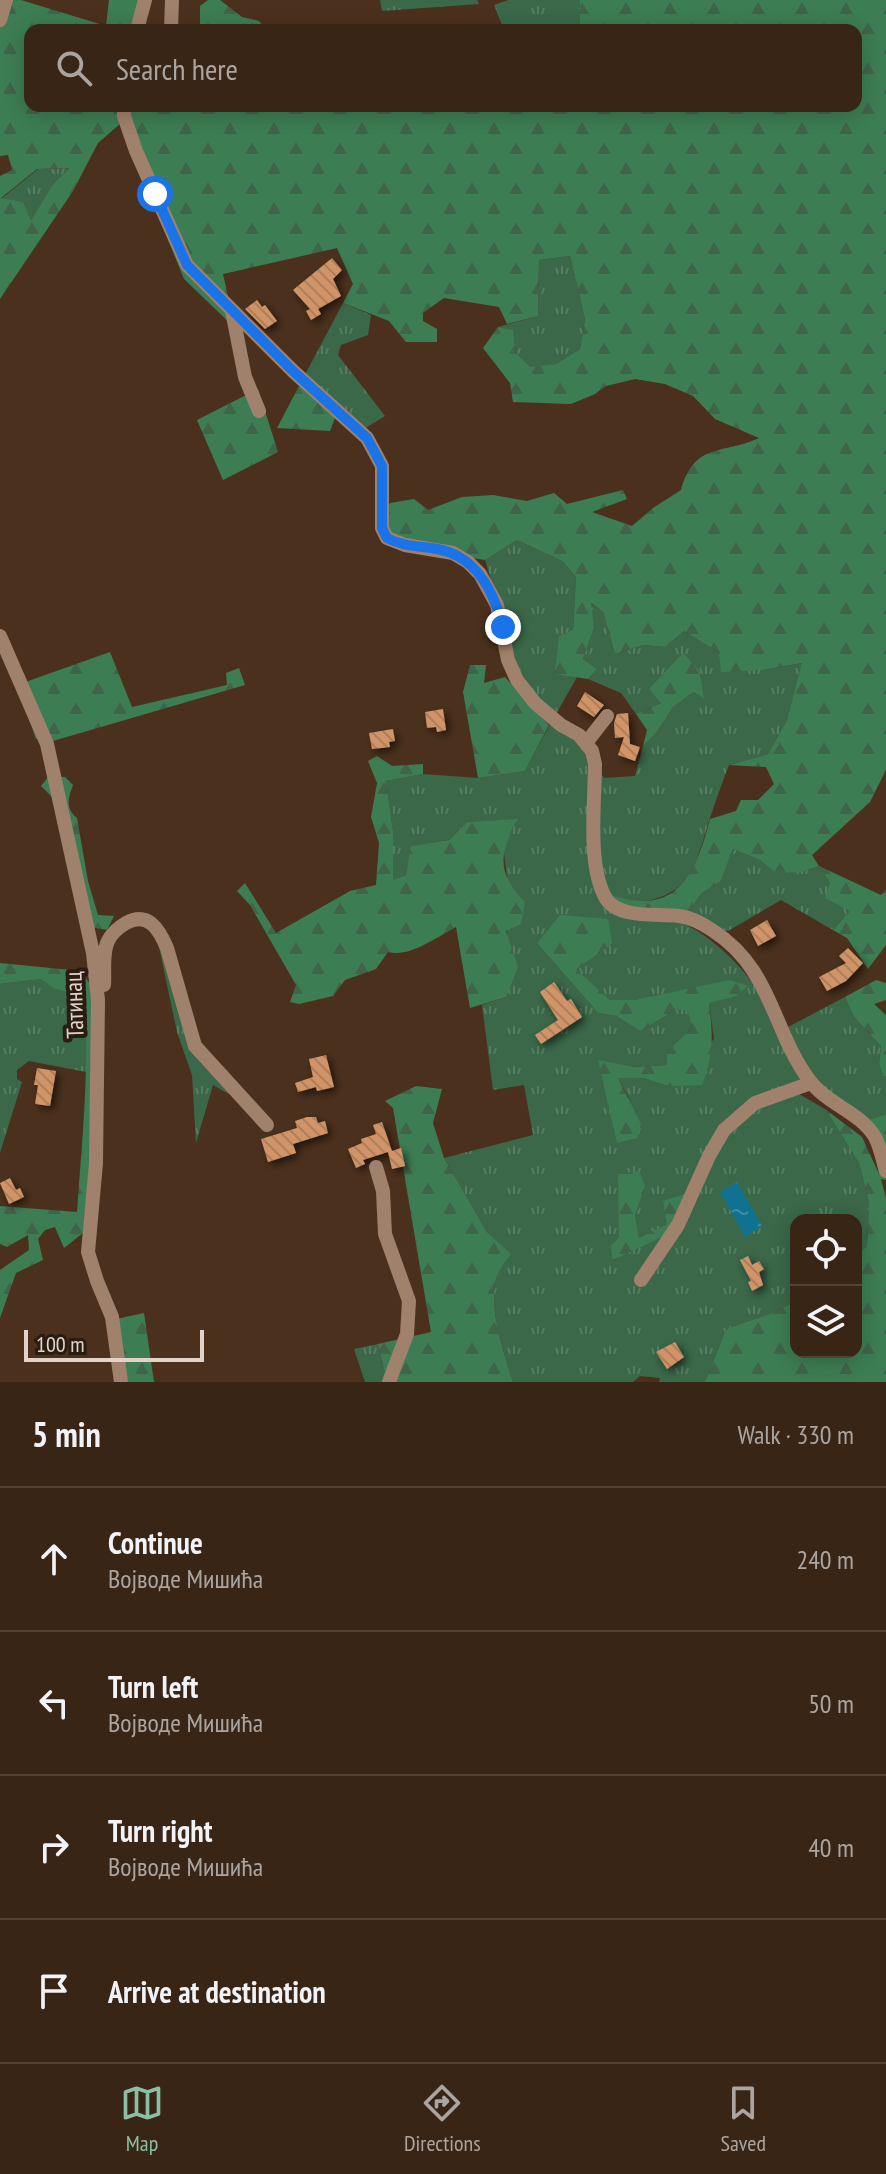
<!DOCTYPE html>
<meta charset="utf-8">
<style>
body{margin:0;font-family:"PT Sans Narrow",sans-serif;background:#433123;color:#f1f3f6}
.controls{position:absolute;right:24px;bottom:24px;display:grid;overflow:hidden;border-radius:16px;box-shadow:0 4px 20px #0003}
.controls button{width:72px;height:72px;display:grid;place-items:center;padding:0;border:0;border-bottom:2px solid #524235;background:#382516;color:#f1f3f6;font:40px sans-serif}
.scale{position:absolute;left:24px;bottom:20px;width:180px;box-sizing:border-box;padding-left:8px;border:4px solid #e3d2c7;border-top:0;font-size:22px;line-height:28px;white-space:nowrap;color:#e3d2c7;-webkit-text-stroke:6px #281c13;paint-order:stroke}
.stop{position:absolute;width:24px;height:24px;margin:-18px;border:6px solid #1a73e8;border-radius:50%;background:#fff}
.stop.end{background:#1a73e8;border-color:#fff;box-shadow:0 2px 8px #0008}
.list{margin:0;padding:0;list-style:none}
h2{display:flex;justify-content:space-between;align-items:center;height:104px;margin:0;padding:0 32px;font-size:34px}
h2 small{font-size:26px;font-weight:400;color:#aba5a1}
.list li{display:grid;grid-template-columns:52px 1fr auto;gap:24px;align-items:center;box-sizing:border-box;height:144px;padding:0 32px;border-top:2px solid #524235}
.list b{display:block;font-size:30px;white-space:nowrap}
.list p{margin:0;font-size:26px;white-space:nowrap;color:#aba5a1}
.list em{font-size:26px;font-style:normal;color:#aba5a1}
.icon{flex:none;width:44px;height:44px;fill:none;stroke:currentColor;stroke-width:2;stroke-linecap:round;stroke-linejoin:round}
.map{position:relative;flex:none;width:886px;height:1382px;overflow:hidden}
.search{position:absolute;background:#382516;box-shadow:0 4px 20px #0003;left:24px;right:24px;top:24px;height:88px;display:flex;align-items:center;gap:20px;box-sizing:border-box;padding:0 28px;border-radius:16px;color:#aba5a1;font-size:30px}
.sheet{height:680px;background:#382516}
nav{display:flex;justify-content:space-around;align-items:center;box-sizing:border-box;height:112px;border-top:2px solid #524235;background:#382516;font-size:22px;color:#aba5a1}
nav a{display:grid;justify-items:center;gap:4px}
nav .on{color:#8abfa5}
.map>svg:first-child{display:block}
.grass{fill:url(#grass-tufts);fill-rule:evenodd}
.forest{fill:url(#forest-firs);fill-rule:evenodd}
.water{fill:url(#water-ripples)}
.building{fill:url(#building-back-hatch);filter:url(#shadow)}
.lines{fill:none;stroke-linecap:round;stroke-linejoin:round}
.minor{stroke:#a0816b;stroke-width:14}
.route{stroke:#1a73e8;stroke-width:10}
.labels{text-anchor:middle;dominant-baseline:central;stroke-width:8;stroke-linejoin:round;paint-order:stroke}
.street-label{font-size:24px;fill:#e3d2c7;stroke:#281c13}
</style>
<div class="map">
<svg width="886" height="1382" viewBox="0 0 886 1382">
<defs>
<pattern id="grass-tufts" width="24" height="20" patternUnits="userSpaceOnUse" patternTransform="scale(2)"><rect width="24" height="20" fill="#3a6849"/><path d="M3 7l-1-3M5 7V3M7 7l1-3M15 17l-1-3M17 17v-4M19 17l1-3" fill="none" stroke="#567d62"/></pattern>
<pattern id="forest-firs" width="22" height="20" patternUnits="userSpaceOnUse" patternTransform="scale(2)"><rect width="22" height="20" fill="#3d7d53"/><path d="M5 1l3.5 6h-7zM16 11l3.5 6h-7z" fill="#40644a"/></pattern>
<pattern id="water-ripples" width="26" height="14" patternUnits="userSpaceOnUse" patternTransform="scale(2)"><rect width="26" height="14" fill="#0f7290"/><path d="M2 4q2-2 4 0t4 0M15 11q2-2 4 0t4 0" fill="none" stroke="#3d8ca3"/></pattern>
<pattern id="building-back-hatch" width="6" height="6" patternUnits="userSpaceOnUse" patternTransform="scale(2)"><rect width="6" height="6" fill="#d09467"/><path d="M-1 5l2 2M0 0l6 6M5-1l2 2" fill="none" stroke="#ad7f5c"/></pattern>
<filter id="shadow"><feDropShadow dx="3.5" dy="3.5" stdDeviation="4" flood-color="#0009"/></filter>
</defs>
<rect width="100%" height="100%" fill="#4b311d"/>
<path class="grass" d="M380,0h97l2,4 -97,7z
M508,0h72v30h-76l-10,-25z
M71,168l-19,17 -21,37 -30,-23 37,-30z
M570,256l15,63 -5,30 -24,15 -26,4 -14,-15 -3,-22 -15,-4 40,-11 1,-56z
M343,303l28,12 -3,20 -27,10 -3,10 47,61 -21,13 -28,-14 -37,-29z
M517,540l45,21 14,16 -3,53 -18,43 22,4 -21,37 48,64 31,-2 8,-30 14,-14 16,-25 21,-15 9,6 -3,-26 -39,31 -25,11 -15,-21 -33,-14 9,-10 -14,-10 11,-31 -4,-25 13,9 12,42 29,-9 21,2 19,-16 35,22 44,17 40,-7 -16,57 -19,34 -39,11c-7,18 -13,35 -19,53 -15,48 -18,78 -75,85l46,19 21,-29 19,-12 12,-32 27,11 16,12h27l16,-6 31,45 -17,19 -52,-30 -53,31 -43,-7c46,24 71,63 103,103l57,-30 9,20 27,29 -2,18 4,12h3v38l-18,6 -65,-39 -11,9 33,19 34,54 10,39 -2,44 -11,10v-36h-60v81l-24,12 -46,16 -21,53h-46l1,-4 -20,-2 -7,6h-120c-9,-28 -26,-78 -16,-106 2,-8 9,-16 13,-22l-23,-22 -43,-74 89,-23 -9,-50 -31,5 -11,-85 24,-8 2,-112 -5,-39 14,-26 -50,2 -18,18 -37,6 -6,29 -13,5v-49l-7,-50 37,-7 55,4 47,-7 30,-56 -20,-20 -18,-29 -32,-106zM537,943l38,26 35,31h24l43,-8 58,5 -26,6 5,36 -46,47 -25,-8h-25l12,22 -32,-39 37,6 33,-2 -1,-14 25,-23 -4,-17 -13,-3 -9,8 -26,15 -24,-15 -18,-3zM645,1186l-10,30 4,23 28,-15 -53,36 -4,-14 9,-9z
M156,933l37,103 59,71 -39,-22 -17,58 -4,-68 -15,-43z
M41,979l12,9 29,-5 7,20 -3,14v55l-57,-11 -12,9v9l5,3 -22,71v-169z
M378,1344l9,38h-22l-11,-33z"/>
<path class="forest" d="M0,0h21l85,26 3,-26h42l-9,30h-112v76h826v-76h-276v-30h306v770l-16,32 -58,53 7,11 62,29 5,-5v55l-18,24 -21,-31 -14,-8 17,-19 -25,-13 5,-15 -11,-17 -16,6 -27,1 -16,-13 -27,-11 -12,32 -19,12 -21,29 -74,-13 8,-13c63,21 82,-26 95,-77l26,-8 5,-11h17l16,-16 -8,-17 -37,-2 39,-11 19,-34 15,-57 -39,7 -42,2 -2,-19 -35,-22 -19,16 -21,-2 -29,9 -12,-42 -12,-9 3,25 -11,31 14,10 -9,10 -33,-5 4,-38 14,-6 3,-53 -14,-16 -45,-21 -32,20 -98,-16 -8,-21 11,-20 24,-4 14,11 34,-13 31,-2 34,6 27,-8 13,11 56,-14 4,9 -35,13 40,14 21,-18 28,-18c14,-49 42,-35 78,-52l-44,-19 -22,-23 -28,-12 -30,-5 -29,7 -11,8 -24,10 -58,-2 -3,-19 -27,-35 15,-21 15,3 3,23 14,14 26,-3 24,-15 5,-30 -15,-63 -31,4 -1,56 -31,8 -8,-17 -55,-9 -21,15v8l14,8v13h-31l-17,-21 -46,-18 10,-19 -16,-36 -114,26 12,54 -51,-49 -63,-156 -23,20 -25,48 -73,108v-123l12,-6 -4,-15 -8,1zM70,168l-18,17 -21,36 -8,-19 -22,-4 36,-29z
M208,0h12l22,17 17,4 7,9h-66v-24z
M299,386l37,29 -6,16 -53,-3z
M258,389l20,63 -55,28 -26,-60z
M110,652l22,55 95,-22 -1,-12 13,-5 6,17 -192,56 -17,-2 -19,-54z
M683,653l17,19 4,27 -10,-7 -21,15 -16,25 -14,14 4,-16 -11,-16 25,-11 -12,-14z
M470,665h16l-2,18 21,-6 44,48 -24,46 -47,7 -15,-86z
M377,756l15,10 31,-2v10l-37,7 7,50v49l13,-5 5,-29 38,-6 18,-18 51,-3c-19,34 -22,54 7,83l-4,22 -15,7 12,36 -12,30 -36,11 -14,-81c-19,10 -47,31 -68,25l-12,17 -31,11 -12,16 -34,8 -9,-2 6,-17 -46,-80 -13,-14 8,-8 31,50 74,-42 26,-6 3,-42 -8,-26 6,-34 -9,-22z
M49,776l16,1 8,8c-5,14 -8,23 4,33l11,63 10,34 16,1 -7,14 -17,-3 -35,-127 -14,-14z
M560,915l48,4 4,25 -36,25 34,31h24l96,-20 18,6 -13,11 -26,6c4,33 5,51 -7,82l-34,1 -25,-8h-25l23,46 -4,14 -20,5 -19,-83 37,7 32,-2v-14l25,-23 -4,-16 -13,-4 -9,8 -26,15 -24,-15 -18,-3 -61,-70z
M0,963l81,8 24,35 -22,227 -19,15 -9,-21 -10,3 -7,9 5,21 -27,13 -16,45v-48l29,-20 -1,-15 -21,12 -7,-3v-38l77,6c4,-58 10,-116 9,-174 0,-23 4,-32 -4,-54l-12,9 -17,-5 -12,-9 -41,5z
M876,980l10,3v17l-12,4 12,11v61h-3l-4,-12 2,-18 -27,-29 -9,-20z
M416,1086l26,3 -9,34 11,35 43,74 24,22c-5,7 -11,14 -14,22 -10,28 7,78 16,106h-126l-9,-38 53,-12 -38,-224 -8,-7z
M825,1109l37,28 17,37 -11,-54 18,-6v66l-5,-1 5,19v184h-181l21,-53 46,-16 24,-12v51h60v-96l11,-10 2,-44 -10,-39z
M639,1171l6,15 -10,30 4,22 28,-14 -4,-23 34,-11 -18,39 -66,31 -3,-14 9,-9 -1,-63z
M144,1313l10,69h-39l-8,-61z"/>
<path class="water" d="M737,1182l25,44 -17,11 -25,-45z"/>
<path class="building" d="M332,258l10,12 -9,9 8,17 -23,13 3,5 -10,6 -5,-9 4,-2 -17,-19z
M257,300l5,7 3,-2 12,16 -12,8 -20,-20z
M585,692l19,13 -10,12 -17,-11z
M443,709l3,21 -9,2 -1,-5 -9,1 -2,-16z
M628,713l2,31 10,3 -5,14 -17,-6 6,-18 -9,1 -1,-15 3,-9z
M393,729l2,12 -6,1 1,5 -18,2 -3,-16z
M767,920l9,16 -18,10 -8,-16z
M848,948l15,15 -17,18 -19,10 -8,-14 27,-14 -7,-7z
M554,982l13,19 4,-2 11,18 -41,27 -6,-9 23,-15 -18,-28z
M326,1055l8,32 -17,4 -1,-4 -18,5 -3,-9 18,-6 -4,-18z
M37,1068l19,3 -6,35 -15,-2 3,-19h-4z
M307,1117h9l2,6 7,-2 3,12 -35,11 3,9 -28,9 -7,-23 36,-11 -2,-7z
M382,1122l10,29 9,-3 4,18 -13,3 -4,-17 -25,8 2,4 -9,4 -8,-19 14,-6 -1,-4 15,-5 -3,-9z
M10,1178l6,12 4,-2 4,9 -15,7 -9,-21z
M748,1256l4,9 7,-4 5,8 -5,3 4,13 -11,6 -4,-9 3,-1 -11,-21z
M675,1342l9,15 -17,12 -11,-17z"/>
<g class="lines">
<path class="minor" d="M0,20l6,-20
M137,30l8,-30
M171,30l1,-30
M124,106v10l12,35 51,114 106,106 74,67 15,28v62l5,10 18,7 48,8 15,9 12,12 17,31 11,55 9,20 18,23 26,22 18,10 13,16 3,13c0,38 -8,99 10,133 13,23 52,16 74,19 10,1 24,8 33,14 61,39 59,99 98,151 17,23 50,31 65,56 5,9 8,24 11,34
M232,311l13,66 14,34
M0,636l47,108 46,209 5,47 -2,163 -8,89 9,29 15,36 9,65
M586,743l21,-27
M104,985c1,-14 -2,-32 4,-44 4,-8 11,-14 18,-18 22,-12 33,6 41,25l28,98 72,79
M376,1167l7,24 2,43 24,67 -2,33 -18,48
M641,1280l37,-55 31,-69 15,-26 31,-27 56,-20"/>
</g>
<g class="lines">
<path class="route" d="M155,194l32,71 106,106 74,67 15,28v62l5,10c16,9 33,8 50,11 40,7 57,43 66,78"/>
</g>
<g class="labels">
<g class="street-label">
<text transform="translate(74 1005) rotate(-92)">Татинац</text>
</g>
</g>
</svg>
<div class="controls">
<button><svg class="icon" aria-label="locate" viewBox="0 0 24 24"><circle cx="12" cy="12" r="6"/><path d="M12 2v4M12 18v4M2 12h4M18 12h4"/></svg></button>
<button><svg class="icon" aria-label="layers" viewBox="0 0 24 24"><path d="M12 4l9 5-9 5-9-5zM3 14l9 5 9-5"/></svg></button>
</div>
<div class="scale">100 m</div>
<div class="stop" style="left:155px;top:194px"></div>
<div class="stop end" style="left:503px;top:627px"></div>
<div class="search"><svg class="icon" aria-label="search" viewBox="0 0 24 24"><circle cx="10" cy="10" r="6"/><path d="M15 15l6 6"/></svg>Search here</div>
</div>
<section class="sheet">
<h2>5 min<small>Walk · 330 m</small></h2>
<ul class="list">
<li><svg class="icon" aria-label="ahead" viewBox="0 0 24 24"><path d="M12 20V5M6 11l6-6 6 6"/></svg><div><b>Continue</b><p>Војводе Мишића</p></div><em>240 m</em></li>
<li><svg class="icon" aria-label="left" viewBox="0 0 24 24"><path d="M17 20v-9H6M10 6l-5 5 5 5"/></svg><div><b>Turn left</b><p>Војводе Мишића</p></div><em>50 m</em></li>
<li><svg class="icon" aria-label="right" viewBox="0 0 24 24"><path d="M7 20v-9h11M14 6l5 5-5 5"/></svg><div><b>Turn right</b><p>Војводе Мишића</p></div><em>40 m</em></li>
<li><svg class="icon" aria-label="arrive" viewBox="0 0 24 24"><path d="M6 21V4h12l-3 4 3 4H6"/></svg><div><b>Arrive at destination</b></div></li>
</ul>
</section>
<nav>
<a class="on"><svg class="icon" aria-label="map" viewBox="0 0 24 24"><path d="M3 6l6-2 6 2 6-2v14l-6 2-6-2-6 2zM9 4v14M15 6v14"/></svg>Map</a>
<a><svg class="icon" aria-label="directions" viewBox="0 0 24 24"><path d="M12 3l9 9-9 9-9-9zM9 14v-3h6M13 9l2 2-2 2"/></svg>Directions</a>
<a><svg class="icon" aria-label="saved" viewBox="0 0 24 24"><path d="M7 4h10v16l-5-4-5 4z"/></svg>Saved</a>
</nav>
